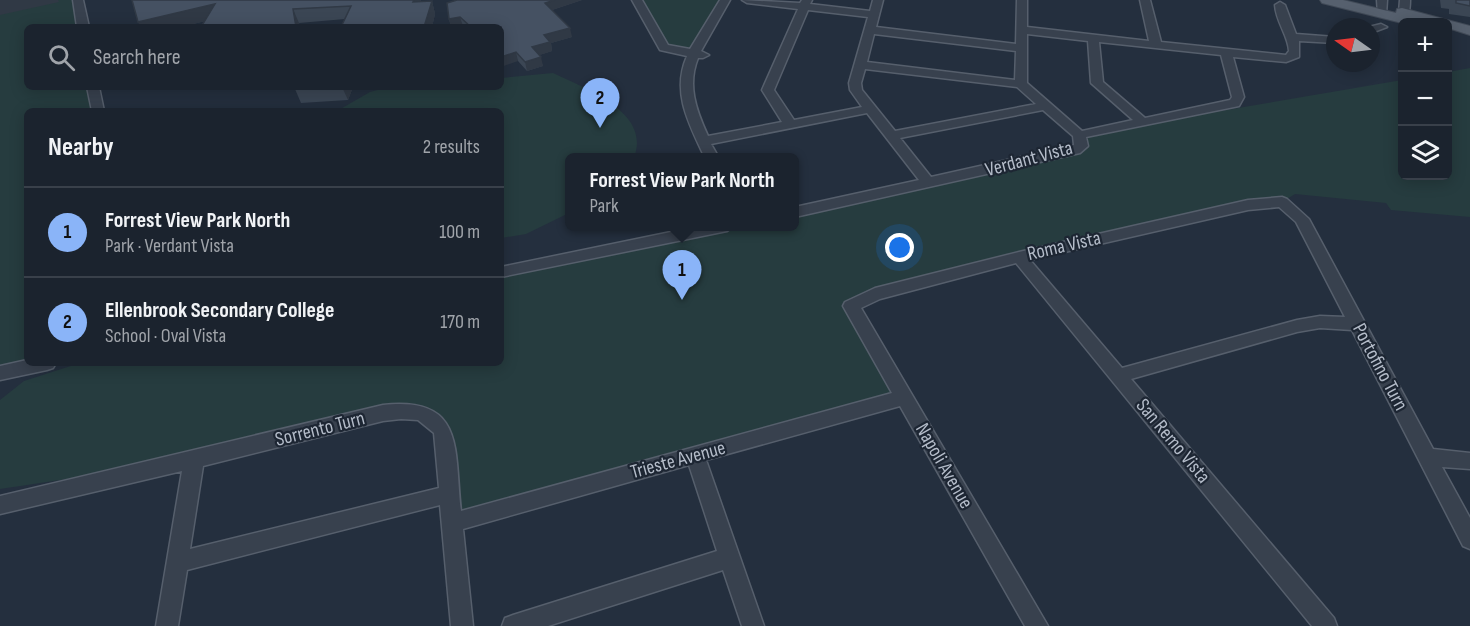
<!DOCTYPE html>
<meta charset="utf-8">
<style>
body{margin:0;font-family:"Sofia Sans Condensed",sans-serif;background:#242b36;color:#f1f3f6}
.controls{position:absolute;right:18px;top:18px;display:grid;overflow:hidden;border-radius:9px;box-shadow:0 3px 15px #0003}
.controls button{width:54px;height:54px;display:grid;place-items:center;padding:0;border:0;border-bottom:2px solid #39404a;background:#1b232e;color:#f1f3f6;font:30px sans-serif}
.compass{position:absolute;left:1326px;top:18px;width:54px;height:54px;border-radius:50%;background:#1b232e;box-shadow:0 3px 15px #0003;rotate:284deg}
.you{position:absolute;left:900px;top:248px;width:21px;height:21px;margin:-15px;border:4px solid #fff;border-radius:50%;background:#1a73e8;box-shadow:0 0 0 9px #1a73e833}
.badge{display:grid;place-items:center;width:39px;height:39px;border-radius:50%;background:#8ab4f8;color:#111;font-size:20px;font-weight:700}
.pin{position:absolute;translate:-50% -50px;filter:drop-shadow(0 2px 3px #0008)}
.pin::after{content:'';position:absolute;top:32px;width:21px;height:18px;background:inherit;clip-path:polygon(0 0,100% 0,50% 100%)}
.popup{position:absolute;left:565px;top:153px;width:234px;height:78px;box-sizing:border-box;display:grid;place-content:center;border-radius:9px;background:#1b232e;filter:drop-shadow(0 2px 4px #0005);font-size:20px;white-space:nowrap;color:#a0a4aa}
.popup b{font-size:22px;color:#f1f3f6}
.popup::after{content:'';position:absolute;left:50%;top:100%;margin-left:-12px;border:12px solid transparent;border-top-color:#1b232e}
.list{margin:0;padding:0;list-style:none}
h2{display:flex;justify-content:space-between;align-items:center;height:78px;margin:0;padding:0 24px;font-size:26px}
h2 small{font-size:20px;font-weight:400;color:#a0a4aa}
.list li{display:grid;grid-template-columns:39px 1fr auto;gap:18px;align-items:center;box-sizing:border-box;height:90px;padding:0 24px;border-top:2px solid #39404a}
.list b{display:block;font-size:22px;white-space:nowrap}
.list p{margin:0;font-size:20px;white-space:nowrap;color:#a0a4aa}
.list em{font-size:20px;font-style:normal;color:#a0a4aa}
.icon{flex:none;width:33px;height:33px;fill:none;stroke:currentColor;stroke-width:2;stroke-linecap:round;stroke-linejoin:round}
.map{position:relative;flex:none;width:1470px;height:626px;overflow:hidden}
.search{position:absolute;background:#1b232e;box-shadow:0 3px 15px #0003;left:24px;top:24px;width:480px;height:66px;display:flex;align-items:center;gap:15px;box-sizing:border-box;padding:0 21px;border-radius:9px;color:#a0a4aa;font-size:22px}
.panel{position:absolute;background:#1b232e;box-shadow:0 3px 15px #0003;left:24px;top:108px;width:480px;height:258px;border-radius:9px}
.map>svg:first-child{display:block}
.green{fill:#263c3f}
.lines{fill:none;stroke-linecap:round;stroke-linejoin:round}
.minor-casing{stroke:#565f6c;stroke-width:3}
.major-casing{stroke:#414a57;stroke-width:2}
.minor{fill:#38414e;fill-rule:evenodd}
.major{fill:#56606e;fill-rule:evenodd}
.wall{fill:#3b4654}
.shaded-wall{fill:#303945}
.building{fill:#455162;stroke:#303945;stroke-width:1.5}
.labels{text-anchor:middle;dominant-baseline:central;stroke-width:4.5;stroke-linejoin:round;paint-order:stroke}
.street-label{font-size:20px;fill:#b4bcc9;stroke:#1d2633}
</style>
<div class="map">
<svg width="1470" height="626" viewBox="0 0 1470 626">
<rect width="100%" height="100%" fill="#242f3e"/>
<path class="green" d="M0,0h78l5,27h-56v60h66l5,24h-71v252h41l-68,18z
M637,0h88l-31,54 -23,-3z
M1470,68v149l-79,-7 -5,-7 -91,-9 -13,8 -263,55 -167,49 53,91 -453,126 -9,-92 -22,-19 -227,48 -194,29v-89l24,-19 56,-18h421v-91l226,-45 68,-1v-14l280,-62 4,-15 323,-55v96h46v-104z
M553,73c31,15 99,39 81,84l-64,1 -1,55 -43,21 -25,4v-127h-164l33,-19 19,-5h112v-9z"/>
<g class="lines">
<defs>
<path id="minor" d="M73,0h10l6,27h-12z
M632,0h10l26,45 22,4 30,-49h10l-29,51 8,4 -6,3h-5c-11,27 -2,52 10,78l74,-14 -20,-32 36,-81 -51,-6 -5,-3 58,3 2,-3h10l-2,4 60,7 3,-11h10l-7,27 140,17 1,-44h10v27l122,14 -9,-41h10l11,42 125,13 3,-4c-1,-16 -13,-29 -14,-46l5,-3 5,3 11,29 39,3v6l-36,-2v16l-13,5 -53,-5 11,40 -5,9 -153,31 2,9 -8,7 -285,64v-10l124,-27 -52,-67 -156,31 8,14h-14c-16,-34 -34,-66 -18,-102l-27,-6zM808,10l60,7 -19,66 1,7 12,17 -68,13 -20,-30zM874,34l142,17 -1,29 -148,-18zM1027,34l61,7 3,42 42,37 -51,11 -55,-48zM1099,42l122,13 11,42 -2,3 -85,18 -42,-36zM865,69l152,18 19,17 -141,27 -33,-41 -1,-7zM1043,110l30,26 1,9 -143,32 -31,-39z
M1377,0h10l-1,15h-8z
M1400,0h10c0,9 -1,19 -11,21l-5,-3 5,-6z
M1381,24l6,3 -16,6 -2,-6z
M87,87h12l5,24h-12z
M1282,197l5,2 22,20 124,230 37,4v16l-28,-2 28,51v31l-7,-3 -111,-216 -32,-2 -23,4 -166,47 203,239 3,8h-25l-296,-363 -136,36 -19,9 187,318h-23l-125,-220 -194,54 58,166h-22l-19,-56 -175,56h-46l3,-8 8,-3 204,-64 -28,-86 -226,64 10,97h-22l-11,-121 -253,65 -9,56h-22l26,-155 -182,43v-18l383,-91c83,-9 71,45 78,106l431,-118 -49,-87 2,-4 30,-14 144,-36 229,-52zM1279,207l17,15 49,95 -25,-1 -23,4 -175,48 -92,-108 218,-50zM401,419l17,1 16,13 5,55 -249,61 13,-83 180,-45z
M700,226h34l-7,5 -226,46v-10z
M27,360v3h29l-3,5 -6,2 -47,10v-14z"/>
<path id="major" d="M1320,0h23l53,13 1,-4 5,-1 68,18v9l-22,-7v-6l-46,1 -80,-20z"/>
</defs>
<use href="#minor" class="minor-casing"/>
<use href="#major" class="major-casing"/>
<use href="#minor" class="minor"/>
<use href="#major" class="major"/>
</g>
<path class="wall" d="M132,0h289v2l11,-1 3,13 -3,13h-91l4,-8 -46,4 1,4h-99l4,-6 -24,6h-41z
M457,0h125l-30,10 20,27 -21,6 1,8 -13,4 4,11 -16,5 -9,-10 -17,-34h-50l-2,-8z
M1440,0h30v17l-21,-3v-5l-8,-1z
M296,87h57l-5,13 -47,3 -6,-14z"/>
<path class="shaded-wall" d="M0,0h58l1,2 -59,13z
M414,0h7l-4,15 -4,-13z
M555,0h27l-36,12 -1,-9z
M432,1l3,13 -3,13h-8z
M215,4l7,13 -41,10h-41l-2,-5z
M293,9l6,14 1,4h-4z
M460,17l3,9 -12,1 -2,-8z
M570,28l2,9 -21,6 1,8 -18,6 -2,-10 12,-12z
M516,52l2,9 -17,6v-10z
M541,57l2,9 -16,5 -2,-9z
M342,87h11l-5,13z"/>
<path class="building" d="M132,0h282l-1,2 19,-1 -8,26h-83l10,-21 -58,3 3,18h-95l14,-23 -77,18z
M457,0h98l-10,3 25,25 -26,7 6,7 -18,5 9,10 -16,5 -9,-10 -15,5v-30h-30l-11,-10 -11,2 -2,-16z
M1456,0h14v6l-14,-3z
M296,87h33l-34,2z"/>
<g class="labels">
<g class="street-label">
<text transform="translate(1029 159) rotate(-15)">Verdant Vista</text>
<text transform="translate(1064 246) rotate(-13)">Roma Vista</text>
<text transform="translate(1380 367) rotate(62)">Portofino Turn</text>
<text transform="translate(320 429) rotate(-14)">Sorrento Turn</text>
<text transform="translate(1173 441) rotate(50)">San Remo Vista</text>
<text transform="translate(678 460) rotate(-15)">Trieste Avenue</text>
<text transform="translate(944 466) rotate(60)">Napoli Avenue</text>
</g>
</g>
</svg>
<div class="controls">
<button>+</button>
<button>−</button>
<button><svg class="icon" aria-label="layers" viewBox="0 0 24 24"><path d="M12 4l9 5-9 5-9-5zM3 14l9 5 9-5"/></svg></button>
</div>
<svg class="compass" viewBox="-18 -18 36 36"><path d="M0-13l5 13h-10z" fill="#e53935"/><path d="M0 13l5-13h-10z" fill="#a0a4aa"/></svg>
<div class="you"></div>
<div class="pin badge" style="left:682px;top:300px">1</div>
<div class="popup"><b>Forrest View Park North</b>Park</div>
<div class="pin badge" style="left:600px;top:128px">2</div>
<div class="search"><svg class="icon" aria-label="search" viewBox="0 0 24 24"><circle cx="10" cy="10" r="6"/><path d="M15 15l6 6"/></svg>Search here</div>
<section class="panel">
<h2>Nearby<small>2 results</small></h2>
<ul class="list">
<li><span class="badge">1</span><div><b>Forrest View Park North</b><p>Park · Verdant Vista</p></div><em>100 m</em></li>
<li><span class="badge">2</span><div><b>Ellenbrook Secondary College</b><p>School · Oval Vista</p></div><em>170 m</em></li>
</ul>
</section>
</div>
